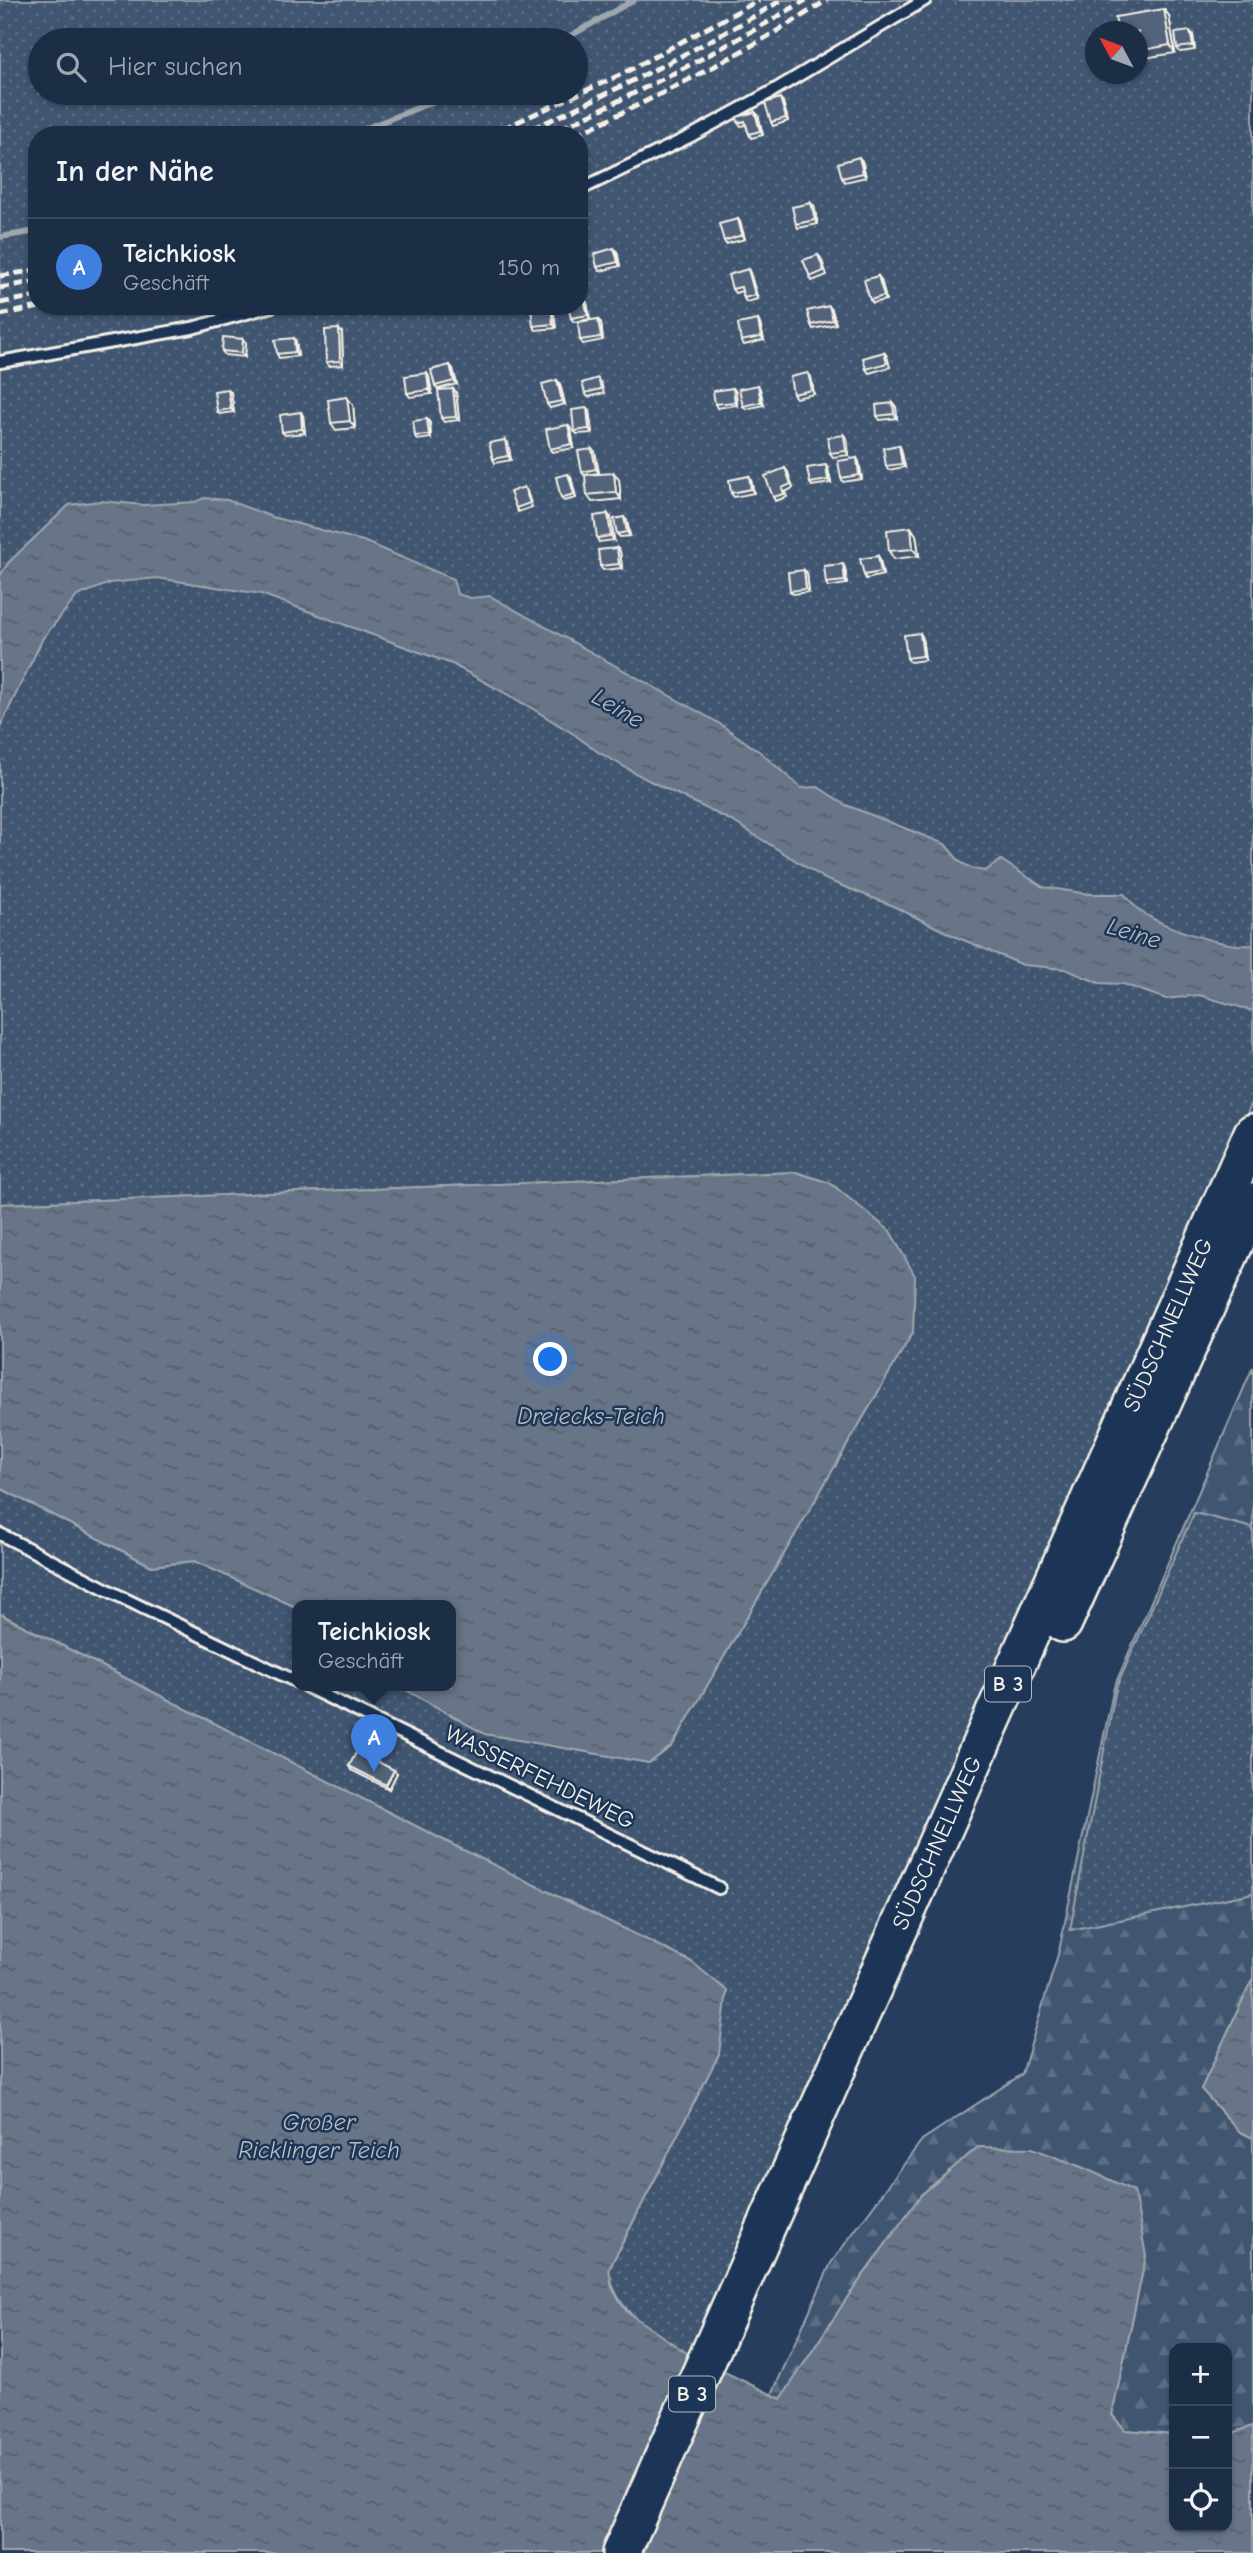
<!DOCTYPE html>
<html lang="de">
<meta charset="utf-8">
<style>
body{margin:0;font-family:"Comic Neue",sans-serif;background:#25364d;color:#f1f3f6}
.controls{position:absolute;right:21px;bottom:21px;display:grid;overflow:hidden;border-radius:14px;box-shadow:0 2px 5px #0004}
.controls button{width:63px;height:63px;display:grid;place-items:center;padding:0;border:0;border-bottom:2px solid #3a4a5f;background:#1c2e46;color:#f1f3f6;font:35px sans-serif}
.compass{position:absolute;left:1085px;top:21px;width:63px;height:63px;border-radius:50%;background:#1c2e46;box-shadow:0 2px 5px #0004;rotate:311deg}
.you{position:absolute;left:551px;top:1360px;width:24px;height:24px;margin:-18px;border:5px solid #fff;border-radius:50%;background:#1a73e8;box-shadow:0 0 0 10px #1a73e833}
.badge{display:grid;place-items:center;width:46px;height:46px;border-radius:50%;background:#e797bd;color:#fff;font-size:23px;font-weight:700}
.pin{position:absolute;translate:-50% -58px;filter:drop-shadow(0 2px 4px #0008)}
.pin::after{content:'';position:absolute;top:37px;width:24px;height:21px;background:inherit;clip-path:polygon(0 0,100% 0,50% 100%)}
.popup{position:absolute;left:292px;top:1600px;width:164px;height:91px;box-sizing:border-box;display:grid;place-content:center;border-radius:14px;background:#1c2e46;filter:drop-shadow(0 2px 5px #0005);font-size:23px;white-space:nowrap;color:#a0a8b3}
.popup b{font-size:26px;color:#f1f3f6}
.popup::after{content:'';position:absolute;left:50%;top:100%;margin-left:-14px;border:14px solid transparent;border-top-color:#1c2e46}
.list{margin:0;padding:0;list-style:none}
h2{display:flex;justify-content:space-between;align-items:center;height:91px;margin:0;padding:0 28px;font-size:30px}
h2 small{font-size:23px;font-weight:400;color:#a0a8b3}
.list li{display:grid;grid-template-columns:46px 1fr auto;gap:21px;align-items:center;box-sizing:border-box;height:98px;padding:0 28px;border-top:2px solid #3a4a5f}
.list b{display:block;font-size:26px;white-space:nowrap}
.list p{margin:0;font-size:23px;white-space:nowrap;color:#a0a8b3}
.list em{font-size:23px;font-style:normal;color:#a0a8b3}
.icon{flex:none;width:38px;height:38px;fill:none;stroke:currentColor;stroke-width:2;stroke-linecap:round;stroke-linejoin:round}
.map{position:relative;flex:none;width:1253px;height:2553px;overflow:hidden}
.search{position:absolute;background:#1c2e46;box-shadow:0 2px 5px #0004;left:28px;top:28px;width:560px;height:77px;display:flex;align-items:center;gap:18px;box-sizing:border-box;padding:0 24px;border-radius:38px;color:#a0a8b3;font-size:26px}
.panel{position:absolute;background:#1c2e46;box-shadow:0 2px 5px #0004;left:28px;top:126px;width:560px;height:189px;border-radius:28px}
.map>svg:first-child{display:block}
.forest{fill:url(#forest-firs);stroke:#9aa2ac;stroke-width:2}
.park{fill:url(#park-dots);stroke:#9aa2ac;stroke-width:2;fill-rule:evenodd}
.water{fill:url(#water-ripples);stroke:#9fa7ae;stroke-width:2}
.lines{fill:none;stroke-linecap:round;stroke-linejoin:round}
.stream{stroke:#9fa7ae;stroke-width:6}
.lane-casing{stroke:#f4f1e8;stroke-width:16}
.highway-casing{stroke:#f4f1e8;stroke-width:42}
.lane{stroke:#1d3557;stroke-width:10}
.highway{stroke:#1d3557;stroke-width:37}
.rail{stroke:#f4f1e8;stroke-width:5;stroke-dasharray:10 5;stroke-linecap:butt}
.wall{fill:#47566a;stroke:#f4f1e8;stroke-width:2}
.shaded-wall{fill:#394656;stroke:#f4f1e8;stroke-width:2}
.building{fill:#52647b;stroke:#f4f1e8;stroke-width:2}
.labels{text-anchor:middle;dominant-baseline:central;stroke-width:5;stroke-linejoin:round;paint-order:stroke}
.shield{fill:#1d3557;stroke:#b4b9bc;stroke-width:2}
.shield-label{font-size:21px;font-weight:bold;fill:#f4f1e8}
.street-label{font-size:23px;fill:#f4f1e8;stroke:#1d3557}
.water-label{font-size:24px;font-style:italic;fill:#bcbfc2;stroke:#1d3557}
</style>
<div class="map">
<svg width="1253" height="2553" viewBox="0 0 1253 2553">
<defs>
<pattern id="forest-firs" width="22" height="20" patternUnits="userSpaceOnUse" patternTransform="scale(1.75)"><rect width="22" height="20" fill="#40546f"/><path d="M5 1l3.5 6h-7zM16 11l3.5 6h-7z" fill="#5c6d84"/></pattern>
<pattern id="park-dots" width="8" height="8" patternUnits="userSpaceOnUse" patternTransform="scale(1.75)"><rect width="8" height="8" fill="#40546f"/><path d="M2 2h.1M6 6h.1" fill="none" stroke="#5c6d84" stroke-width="1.8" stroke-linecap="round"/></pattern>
<pattern id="water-ripples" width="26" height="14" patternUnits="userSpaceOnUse" patternTransform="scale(1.75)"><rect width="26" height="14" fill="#677588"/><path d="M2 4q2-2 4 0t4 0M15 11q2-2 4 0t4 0" fill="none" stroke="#585e67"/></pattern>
</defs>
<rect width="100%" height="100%" fill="#263d5d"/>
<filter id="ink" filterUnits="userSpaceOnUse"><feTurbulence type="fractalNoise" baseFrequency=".0143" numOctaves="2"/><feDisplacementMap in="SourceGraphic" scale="14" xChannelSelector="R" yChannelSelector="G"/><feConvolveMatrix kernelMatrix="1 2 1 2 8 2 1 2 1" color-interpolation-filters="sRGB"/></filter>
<g filter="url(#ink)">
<path class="forest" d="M1253,1367v161l-59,-15 -124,417 183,-37v85l-52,111 39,43 13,6v288l-26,9v-87h-53v86l-49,-4 -13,-15 34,-159 -168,-109 -57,48 -74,103 -66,101 -9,-5 59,-131 91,-123 100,-66 37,-123 55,-264z"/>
<path class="park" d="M0,0h1253v1100l-562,1256c-36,-24 -76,-40 -82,-87l110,-215 -27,-92 -233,-114 -459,-234v-126l151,78 43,-5 100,45 3,5v75h102l86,48 164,29 23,-17 241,-414 -117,-160 -796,32zM1096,32h42v42h-42zM40,40h536v53h-536zM37,135h542v171h-542z
M1194,1513l59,15v365l-183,37 46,-242z"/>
<path class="water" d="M204,498l23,2 45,17 91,24 90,38 4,15 14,4 19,-2 227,126 43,30 41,36 17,-1 28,18 99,39 15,18 13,7 12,2 16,-11 42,27 46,7h35c6,6 12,15 19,19 25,16 82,35 110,32v66l-54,-16 -33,4 -43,-15 -24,-1 -34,-14 -42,-4 -69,-29 -63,-31 -64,-25 -95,-59 -84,-41 -50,-28 -23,-17 -47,-29 -76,-42 -191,-70 -104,-16 -47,5 -33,13 -34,42 -43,89v-151l8,-13 61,-58 32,-4 43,4 51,-3z
M796,1172l34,11 60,48 25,45 -2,56 -241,414 -23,17 -164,-29 -86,-48h52v-80h-154v5l-3,-5 -100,-45 -42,5 -152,-78v-284z
M0,1614l459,234 233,114 35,29 -8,63 -110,215 3,19 15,24 64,44 90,43 66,-101 74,-103 57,-48 54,1 52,20 50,23 12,65 -34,159 13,15 49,4v93h53v-92l26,-9v127h-1253z
M1253,1978v160l-13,-6 -39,-43z"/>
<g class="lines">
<path class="stream" d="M563,40l71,-40
M349,135l106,-42
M0,237l37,-6"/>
<defs>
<path id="lane" d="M579,190l110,-53 82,-45 154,-92
M0,362l192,-34 80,-22
M0,1534l127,66 170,82
M305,1686l414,202"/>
<path id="highway" d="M1063,1623l190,-421
M621,2553l632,-1420"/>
</defs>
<use href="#lane" class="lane-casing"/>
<use href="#highway" class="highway-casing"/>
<use href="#lane" class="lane"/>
<use href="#highway" class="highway"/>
<path class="rail" d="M489,135l135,-62 135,-73
M518,135c90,-41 178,-84 264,-135
M546,135c90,-41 176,-85 260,-135
M575,135c86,-40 172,-83 252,-135
M0,276l37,-6
M0,288l37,-7
M0,303l37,-7
M0,315l44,-9"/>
</g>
<path class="wall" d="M1169,16l6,37 -37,6v-27z
M1193,35l2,15 -15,2 -3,-4z
M783,102l5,19 -15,5 -2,-4z
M755,112l3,3 5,20 -12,3 -2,-4 -3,-9 -5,1 -3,-3z
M862,161l4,16 -21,5 -3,-4z
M814,206l4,18 -20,4 -2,-4z
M738,219l2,3 5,17 -19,5 -2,-3z
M614,248l3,4 3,14 -20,5 -3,-4z
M818,255l3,3 6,17 -15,6 -2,-4z
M748,269l2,4 8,26 -12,3 -2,-4 -2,-7 -7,2 -3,-4z
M878,276l3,4 5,20 -13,3 -3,-3z
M587,303l3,16 -16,3 -3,-4z
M403,306h13l1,5 -11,2z
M540,306h12l1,3 3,19 -20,2 -3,-4z
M829,306l3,4 4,14 -23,5 -2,-4z
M758,320l2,4 4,16 -20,5 -3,-4z
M601,323l2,17 -20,4 -3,-4z
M342,333l1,32 -14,1 -3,-4z
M294,338l2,4 2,14 -19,2 -2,-4z
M246,343l-1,14 -20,-2 -3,-4z
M884,352l3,4 3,11 -21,6 -3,-4z
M450,365l3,4 4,15 -19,5 -3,-3z
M808,373l3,4 3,17 -18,4 -3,-4z
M429,377l3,17 -22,3 -3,-4z
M557,380l3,4 5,20 -15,4 -3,-4z
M601,382l3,11 -16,4 -3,-4z
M758,385l2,4 4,16 -18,4 -3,-3z
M733,388l3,4 1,13 -20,3 -2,-4z
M453,389l3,3 3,28 -15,2 -3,-4z
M231,393l3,19 -15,2 -2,-3z
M353,405l2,23 -19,2 -5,-7z
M896,407l1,11 -17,2 -3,-4z
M589,411l3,22 -15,1 -3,-3z
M301,412l2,4 2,17 -20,2 -3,-3z
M427,419l3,4 1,15 -14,2 -2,-4z
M568,425l3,4 3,19 -22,4 -2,-3z
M844,435l3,4 2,16 -16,2 -3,-4z
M508,443l3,17 -16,3 -2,-4z
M899,445l2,4 4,18 -17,3 -2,-4z
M595,452l4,21 -15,2 -2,-3z
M857,458l2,4 3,17 -19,3 -2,-4z
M826,465l2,4 3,14 -19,3 -2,-3z
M785,468l3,4 5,16 -8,4 2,5 -12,4 -2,-4z
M614,473l5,7 2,19 -29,3 -5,-7z
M749,476l2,4 3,13 -20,4 -3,-4z
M571,477l5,21 -12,3 -3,-3z
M524,487l3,4 5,16 -14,5 -2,-4z
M611,518l3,22 -15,2 -2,-4z
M627,521l3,15 -10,1 -3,-3z
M916,535l3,21 -25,3 -5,-8z
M617,548l3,3 2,17 -19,2 -3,-4z
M878,556l2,4 3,15 -17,4 -2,-4z
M845,568l2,16 -19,3 -2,-4z
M804,570l3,3 2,19 -16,2 -3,-3z
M922,637l3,23 -15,2 -3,-4z
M349,1766l48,7 -8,16 -38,-19z"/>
<path class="shaded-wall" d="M1164,9l5,7 6,37 -5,-8z
M1190,31l3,4 2,15 -2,-4z
M780,98l3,4 5,19 -2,-3z
M755,112l3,3 5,20 -3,-4z
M859,157l3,4 4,16 -3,-4z
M811,203l3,3 4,18 -3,-4z
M738,219l2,3 5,17 -3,-4z
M614,248l3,4 3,14 -2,-4z
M748,269l2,4 8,26 -3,-4z
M878,276l3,4 5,20 -2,-4z
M584,299l3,4 3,16 -2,-4z
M551,306l2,3 3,19 -3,-4z
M829,306l3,4 4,14 -3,-4z
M598,319l3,4 2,17 -2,-3z
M758,320l2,4 4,16 -3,-3z
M339,329l3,4 1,32 -3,-4z
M294,338l2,4 2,14 -3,-4z
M243,339l3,4 -1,14 -3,-4z
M450,365l3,4 4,15 -3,-3z
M427,373l2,4 3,17 -3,-4z
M808,373l3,4 3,17 -2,-4z
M557,380l3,4 5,20 -3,-3z
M758,385l2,4 4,16 -3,-3z
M733,388l3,4 1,13 -2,-3z
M228,389l3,4 3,19 -3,-3z
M453,389l3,3 3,28 -3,-3z
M347,397l6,8 2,23 -5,-7z
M893,403l3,4 1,11 -3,-4z
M587,408l2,3 3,22 -3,-4z
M301,412l2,4 2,17 -3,-4z
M427,419l3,4 1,15 -2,-3z
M568,425l3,4 3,19 -2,-4z
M844,435l3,4 2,16 -3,-4z
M505,440l3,3 3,17 -3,-4z
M899,445l2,4 4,18 -3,-3z
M592,449l3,3 4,21 -3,-4z
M857,458l2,4 3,17 -3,-4z
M826,465l2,4 3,14 -3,-3z
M614,473l5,7 2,19 -5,-7z
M568,474l3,3 5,21 -2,-4z
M749,476l2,4 3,13 -3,-4z
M608,514l3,4 3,22 -3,-4z
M624,517l3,4 3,15 -3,-4z
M911,527l5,8 3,21 -6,-7z
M617,548l3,3 2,17 -3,-4z
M878,556l2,4 3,15 -2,-3z
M843,564l2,4 2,16 -2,-3z
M804,570l3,3 2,19 -3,-3z
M920,633l2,4 3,23 -2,-4z
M394,1770l3,3 -8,16 -3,-4z"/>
<path class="building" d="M1164,9l6,36 -32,6v-19h-20l-3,-15z
M1190,31l3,15 -16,2 -2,-15z
M780,98l6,20 -15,4 -6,-19z
M755,112l5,19 -11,3 -4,-13 -7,2 -1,-6z
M859,157l4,16 -21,5 -4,-15z
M811,203l4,17 -19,4 -4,-17z
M738,219l4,16 -18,6 -5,-17z
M614,248l4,14 -21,5 -3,-13z
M818,255l6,16 -14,6 -7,-17z
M748,269l7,26 -11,3 -3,-11 -9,2 -4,-14z
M878,276l6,20 -14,4 -6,-20z
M584,299l4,16 -17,3 -3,-12h11v-5z
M403,306h12v1l-11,2z
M540,306h11l2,18 -20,2 -2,-19z
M829,306l4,14 -22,5 -4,-14z
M598,319l3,18 -21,3 -2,-18z
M758,320l3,17 -20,4 -3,-17z
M339,329l1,32 -14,1 -1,-32z
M223,337l20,2 -1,14 -20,-2z
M294,338l1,14 -18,2 -2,-14z
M884,352l3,11 -21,6 -3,-11z
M450,365l4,16 -19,5 -4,-16z
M427,373l2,17 -22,3 -2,-17z
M808,373l4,17 -19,4 -3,-17z
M598,378l3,11 -16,4 -3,-10z
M557,380l5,21 -15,3 -5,-20z
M758,385l3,17 -18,4 -4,-17z
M733,388l2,14 -20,2 -2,-13z
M228,389l3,20 -14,2 -3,-20z
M453,389l3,28 -15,1 -3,-28z
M347,397l3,24 -19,2 -3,-23z
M893,403l1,11 -17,2 -1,-11z
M587,408l2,21 -15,2 -2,-21z
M301,412l1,17 -20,3 -2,-17z
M427,419l2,16 -14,1 -2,-15z
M568,425l4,19 -22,5 -4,-20z
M844,435l2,16 -16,2 -2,-16z
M505,440l3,16 -15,3 -4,-16z
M899,445l3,19 -16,2 -3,-18z
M592,449l4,20 -14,3 -4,-21z
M857,458l2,17 -18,3 -3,-17z
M826,465l2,15 -18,3 -3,-15z
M785,468l6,16 -9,4 2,6 -11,3 -8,-21z
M614,473l2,19 -29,3 -2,-20z
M568,474l6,20 -13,4 -5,-21z
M749,476l2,13 -20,4 -2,-13z
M524,487l6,16 -14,5 -6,-16z
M608,514l3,22 -14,2 -3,-22z
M624,517l3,15 -10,2 -3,-15z
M911,527l2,22 -24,2 -2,-21z
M617,548l2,16 -19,2 -2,-16z
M878,556l3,16 -17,3 -4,-16z
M843,564l2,17 -19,2 -2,-17z
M804,570l2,19 -16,2 -2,-19z
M920,633l3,23 -16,2 -3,-23z
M357,1751l37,19 -8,15 -37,-19z"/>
</g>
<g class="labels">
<g class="shield">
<rect x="985" y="1666.5" width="46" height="35" rx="5"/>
<rect x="669" y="2376.5" width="46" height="35" rx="5"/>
</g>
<g class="shield-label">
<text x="1008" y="1684">B 3</text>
<text x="692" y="2394">B 3</text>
</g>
<g class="street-label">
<text transform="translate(1168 1325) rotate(-66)">SÜDSCHNELLWEG</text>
<text transform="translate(540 1777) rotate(26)">WASSERFEHDEWEG</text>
<text transform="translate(937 1843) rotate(-66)">SÜDSCHNELLWEG</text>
</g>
<g class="water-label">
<text transform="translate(618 708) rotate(30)">Leine</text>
<text transform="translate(1134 933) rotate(17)">Leine</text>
<text x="591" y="1416">Dreiecks-Teich</text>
<text x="319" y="2122">Großer<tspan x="319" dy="28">Ricklinger Teich</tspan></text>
</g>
</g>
</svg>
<div class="controls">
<button>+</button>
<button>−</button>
<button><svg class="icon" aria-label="locate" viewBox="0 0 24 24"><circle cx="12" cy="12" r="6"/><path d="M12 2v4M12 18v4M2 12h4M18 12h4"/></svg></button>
</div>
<svg class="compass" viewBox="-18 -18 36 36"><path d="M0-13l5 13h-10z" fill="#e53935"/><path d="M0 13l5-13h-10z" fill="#a0a8b3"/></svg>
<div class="you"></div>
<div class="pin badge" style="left:374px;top:1772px;background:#3f7fe0">A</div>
<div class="popup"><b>Teichkiosk</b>Geschäft</div>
<div class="search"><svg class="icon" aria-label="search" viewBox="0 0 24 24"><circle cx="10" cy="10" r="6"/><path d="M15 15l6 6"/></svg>Hier suchen</div>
<section class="panel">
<h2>In der Nähe<small></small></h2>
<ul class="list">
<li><span class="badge" style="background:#3f7fe0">A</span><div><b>Teichkiosk</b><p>Geschäft</p></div><em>150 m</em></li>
</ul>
</section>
</div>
